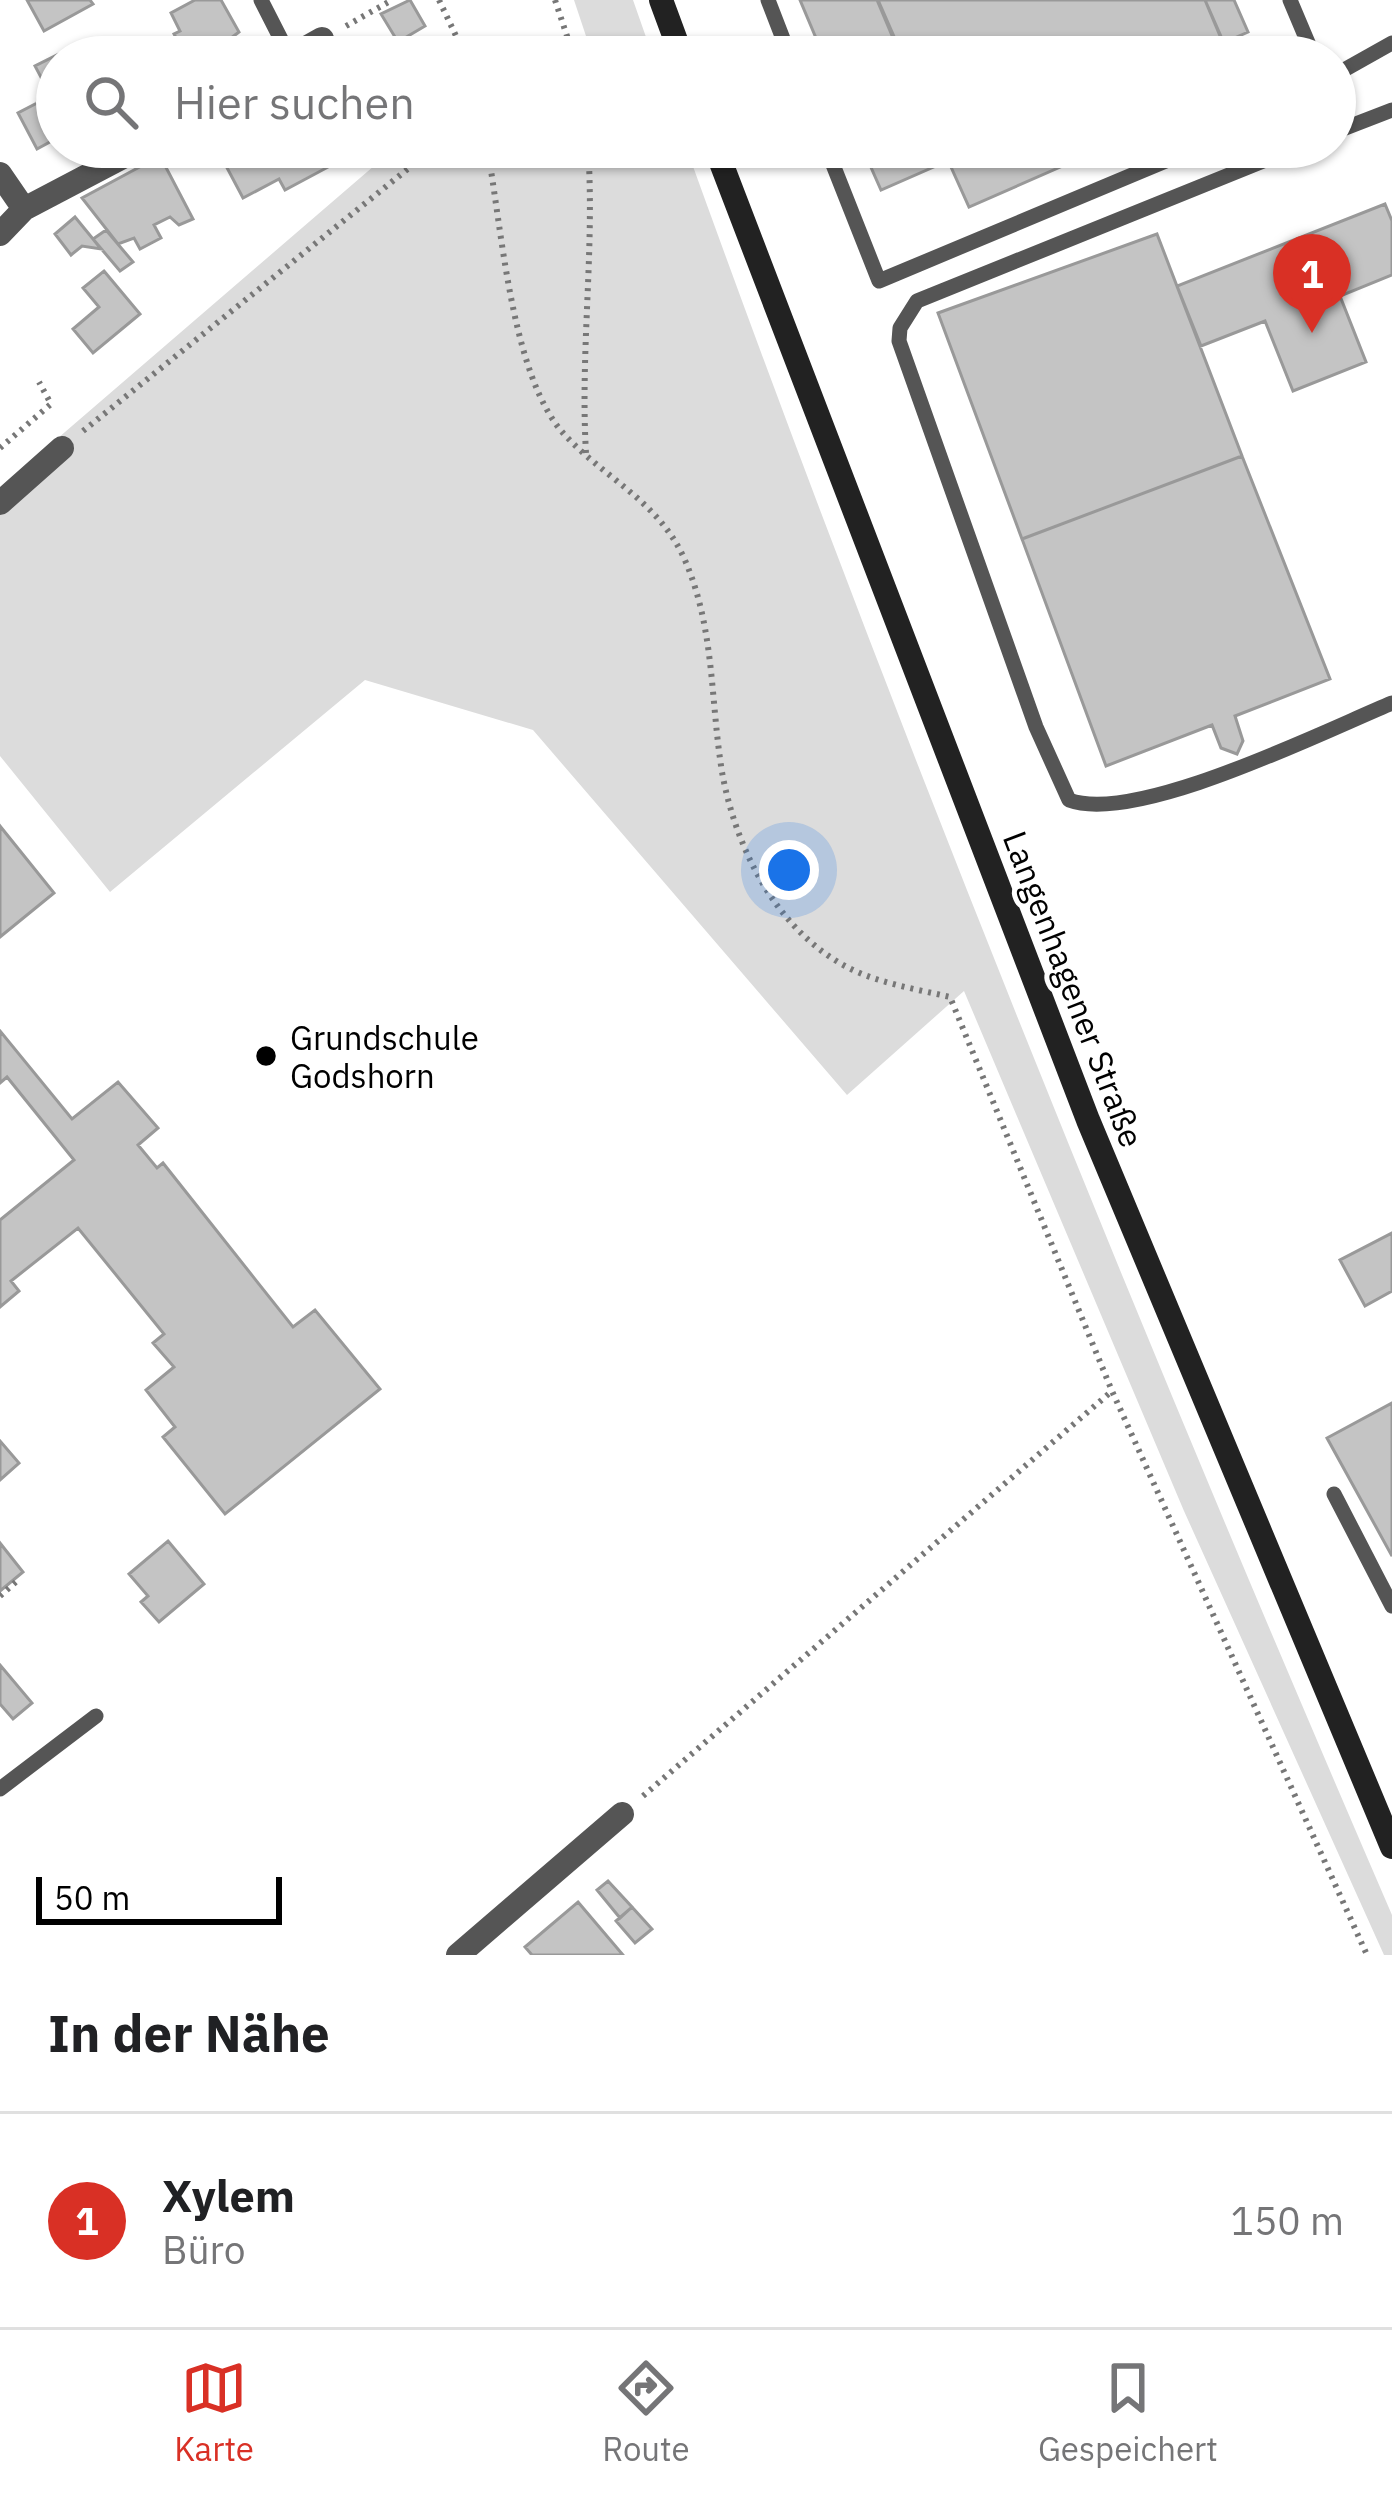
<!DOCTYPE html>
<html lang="de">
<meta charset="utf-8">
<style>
body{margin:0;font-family:"IBM Plex Sans",sans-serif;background:#f6f6f6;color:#202124}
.scale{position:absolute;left:36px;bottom:30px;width:246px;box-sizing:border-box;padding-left:12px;border:6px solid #000;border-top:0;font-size:33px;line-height:42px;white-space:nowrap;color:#000;-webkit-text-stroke:9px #fff;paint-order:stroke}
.you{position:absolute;left:789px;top:870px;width:42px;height:42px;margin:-30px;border:9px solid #fff;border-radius:50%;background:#1a73e8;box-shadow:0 0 0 18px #1a73e833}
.badge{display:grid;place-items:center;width:78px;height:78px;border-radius:50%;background:#d93025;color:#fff;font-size:39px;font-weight:700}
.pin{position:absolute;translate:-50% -99px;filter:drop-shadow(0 3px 6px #0008)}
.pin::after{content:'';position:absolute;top:63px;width:42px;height:36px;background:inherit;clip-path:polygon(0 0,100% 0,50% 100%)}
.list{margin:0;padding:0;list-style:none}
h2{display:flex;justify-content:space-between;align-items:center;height:156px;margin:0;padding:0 48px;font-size:51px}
h2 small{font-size:39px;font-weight:400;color:#757577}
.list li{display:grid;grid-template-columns:78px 1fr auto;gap:36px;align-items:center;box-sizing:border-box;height:216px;padding:0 48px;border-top:3px solid #e0e0e0}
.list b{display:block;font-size:45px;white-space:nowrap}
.list p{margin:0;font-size:39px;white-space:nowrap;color:#757577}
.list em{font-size:39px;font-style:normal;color:#757577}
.icon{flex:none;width:66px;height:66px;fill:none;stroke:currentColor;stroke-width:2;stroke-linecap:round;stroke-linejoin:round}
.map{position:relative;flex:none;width:1392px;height:1955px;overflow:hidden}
.search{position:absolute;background:#fff;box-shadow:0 3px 9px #0004;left:36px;right:36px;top:36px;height:132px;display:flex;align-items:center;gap:30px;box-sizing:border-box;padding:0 42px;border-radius:66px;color:#757577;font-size:45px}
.sheet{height:372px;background:#fff}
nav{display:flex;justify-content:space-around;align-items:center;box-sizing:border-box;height:168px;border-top:3px solid #e0e0e0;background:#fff;font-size:33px;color:#757577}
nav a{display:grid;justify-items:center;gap:6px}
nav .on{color:#d93025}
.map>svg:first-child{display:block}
.green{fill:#dcdcdc}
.building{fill:#c4c4c4;stroke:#999;stroke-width:3}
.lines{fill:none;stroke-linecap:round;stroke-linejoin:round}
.path{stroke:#777;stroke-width:6;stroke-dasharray:3 6;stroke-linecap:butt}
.service{stroke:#555;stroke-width:15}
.minor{stroke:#555;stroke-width:24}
.secondary{stroke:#222;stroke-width:24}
.poi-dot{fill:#000;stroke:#fff;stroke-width:4.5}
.labels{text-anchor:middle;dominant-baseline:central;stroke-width:10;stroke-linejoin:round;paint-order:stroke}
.street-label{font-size:33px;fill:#000;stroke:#fff}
.poi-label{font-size:33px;fill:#000;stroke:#fff;text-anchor:start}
</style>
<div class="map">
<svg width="1392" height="1955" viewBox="0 0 1392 1955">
<rect width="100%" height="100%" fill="#fff"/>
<path class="green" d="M574,0h59l20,57h-115l48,-21z
M396,147h290c215,597 454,1185 706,1768v40h-8l-200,-444 -220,-520 -117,104 -314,-365 -168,-50 -255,212 -110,-136v-268z"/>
<path class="building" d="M27,0h63l3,4 -49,27z
M195,0h26l18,32 -33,25 -4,-5 -16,5 -12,-23 6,-3 -9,-18z
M410,0l15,26 -27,16 -17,-28z
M800,0h77l24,57h-77z
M878,0h327l25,57h-327z
M1205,0h29l14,32 -25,11z
M57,55v83l-20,11 -19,-36 19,-10 6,-22 -8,-15z
M216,147h58l6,11 19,-11h21l10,19 -45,24 -6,-11 -36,19z
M862,147h77l6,15 -64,28z
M942,147h164l-137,60z
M160,156l33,63 -14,6 -9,-8 -16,8 7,13 -21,11 -6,-11 -16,6 -36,-46z
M1385,204l7,17v54l-52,21 26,66 -73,29 -28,-70 -64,25 -24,-60z
M75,217l18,22 8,10 -19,-3 -11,9 -16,-21z
M106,230l27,32 -13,9 -27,-32z
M1157,234l85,222 -220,83 -84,-226z
M104,271l36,43 -47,39 -20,-24 26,-22 -16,-19z
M1242,456l88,223 -95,37 8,25 -6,13 -16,-6 -9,-23 -106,41 -84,-227z
M0,826l54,67 -54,44z
M0,1031l72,88 46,-37 40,46 -20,17 19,23 6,-5 130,164 22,-17 65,79 -155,125 -62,-77 12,-10 -29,-37 28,-23 -21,-24 11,-9 -86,-106 -67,53 8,10 -19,16v-87l74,-60 -67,-83 -7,6z
M1392,1233v58l-27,15 -25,-46z
M1392,1403v153l-65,-118z
M0,1441l19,22 -19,17z
M168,1541l36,43 -45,38 -18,-20 7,-6 -19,-22z
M0,1543l23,29 -23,19z
M0,1665l32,38 -19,16 -13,-15z
M608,1881l24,26 -12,11 -23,-28z
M578,1902l45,53h-91l-7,-8z
M632,1907l20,22 -17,14 -19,-22z"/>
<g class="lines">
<path class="path" d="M439,0l27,57
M555,0l19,57
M346,26l46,-26
M487,147c15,80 24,229 77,287 40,44 94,67 120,124 31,70 26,140 38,214 15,84 63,175 148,205 26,9 54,14 80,20l162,394 255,564
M83,431l352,-284
M0,448l51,-44 -12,-22
M586,453c-6,-103 9,-204 2,-306
M0,1596l17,-15
M643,1796l469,-405"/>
<path class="service" d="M261,0l29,57
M768,0l22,57
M1290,0l24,57
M1335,75l57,-32
M1335,132l57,-22
M826,147l53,134 320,-134
M1298,147l-381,154 -17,27 -1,13 137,386 33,73c67,25 253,-68 323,-97
M1334,1494l58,112
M0,1789l96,-73"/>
<path class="minor" d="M290,57l32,-18
M0,174l24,35 -24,25
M24,209l118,-62
M0,503l62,-55
M458,1955l164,-141"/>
<path class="secondary" d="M661,0l21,57
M715,147l373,973 304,727"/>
</g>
<circle class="poi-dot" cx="266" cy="1056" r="12"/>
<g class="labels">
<g class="street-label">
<text transform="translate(1074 989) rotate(69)">Langenhagener Straße</text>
</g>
<g class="poi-label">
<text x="290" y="1037">Grundschule<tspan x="290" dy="38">Godshorn</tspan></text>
</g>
</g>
</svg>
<div class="scale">50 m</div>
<div class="you"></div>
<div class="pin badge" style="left:1312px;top:333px">1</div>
<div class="search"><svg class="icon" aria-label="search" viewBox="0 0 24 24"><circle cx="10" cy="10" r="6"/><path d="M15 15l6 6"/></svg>Hier suchen</div>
</div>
<section class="sheet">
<h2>In der Nähe<small></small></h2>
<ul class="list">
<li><span class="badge">1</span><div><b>Xylem</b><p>Büro</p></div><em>150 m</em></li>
</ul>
</section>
<nav>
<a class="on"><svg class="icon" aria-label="map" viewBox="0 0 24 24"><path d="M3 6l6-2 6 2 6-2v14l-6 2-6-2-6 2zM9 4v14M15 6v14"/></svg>Karte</a>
<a><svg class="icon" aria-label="directions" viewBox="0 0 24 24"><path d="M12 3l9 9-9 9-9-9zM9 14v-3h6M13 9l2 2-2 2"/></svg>Route</a>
<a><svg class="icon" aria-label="saved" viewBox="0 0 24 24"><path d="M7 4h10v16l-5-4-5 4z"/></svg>Gespeichert</a>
</nav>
